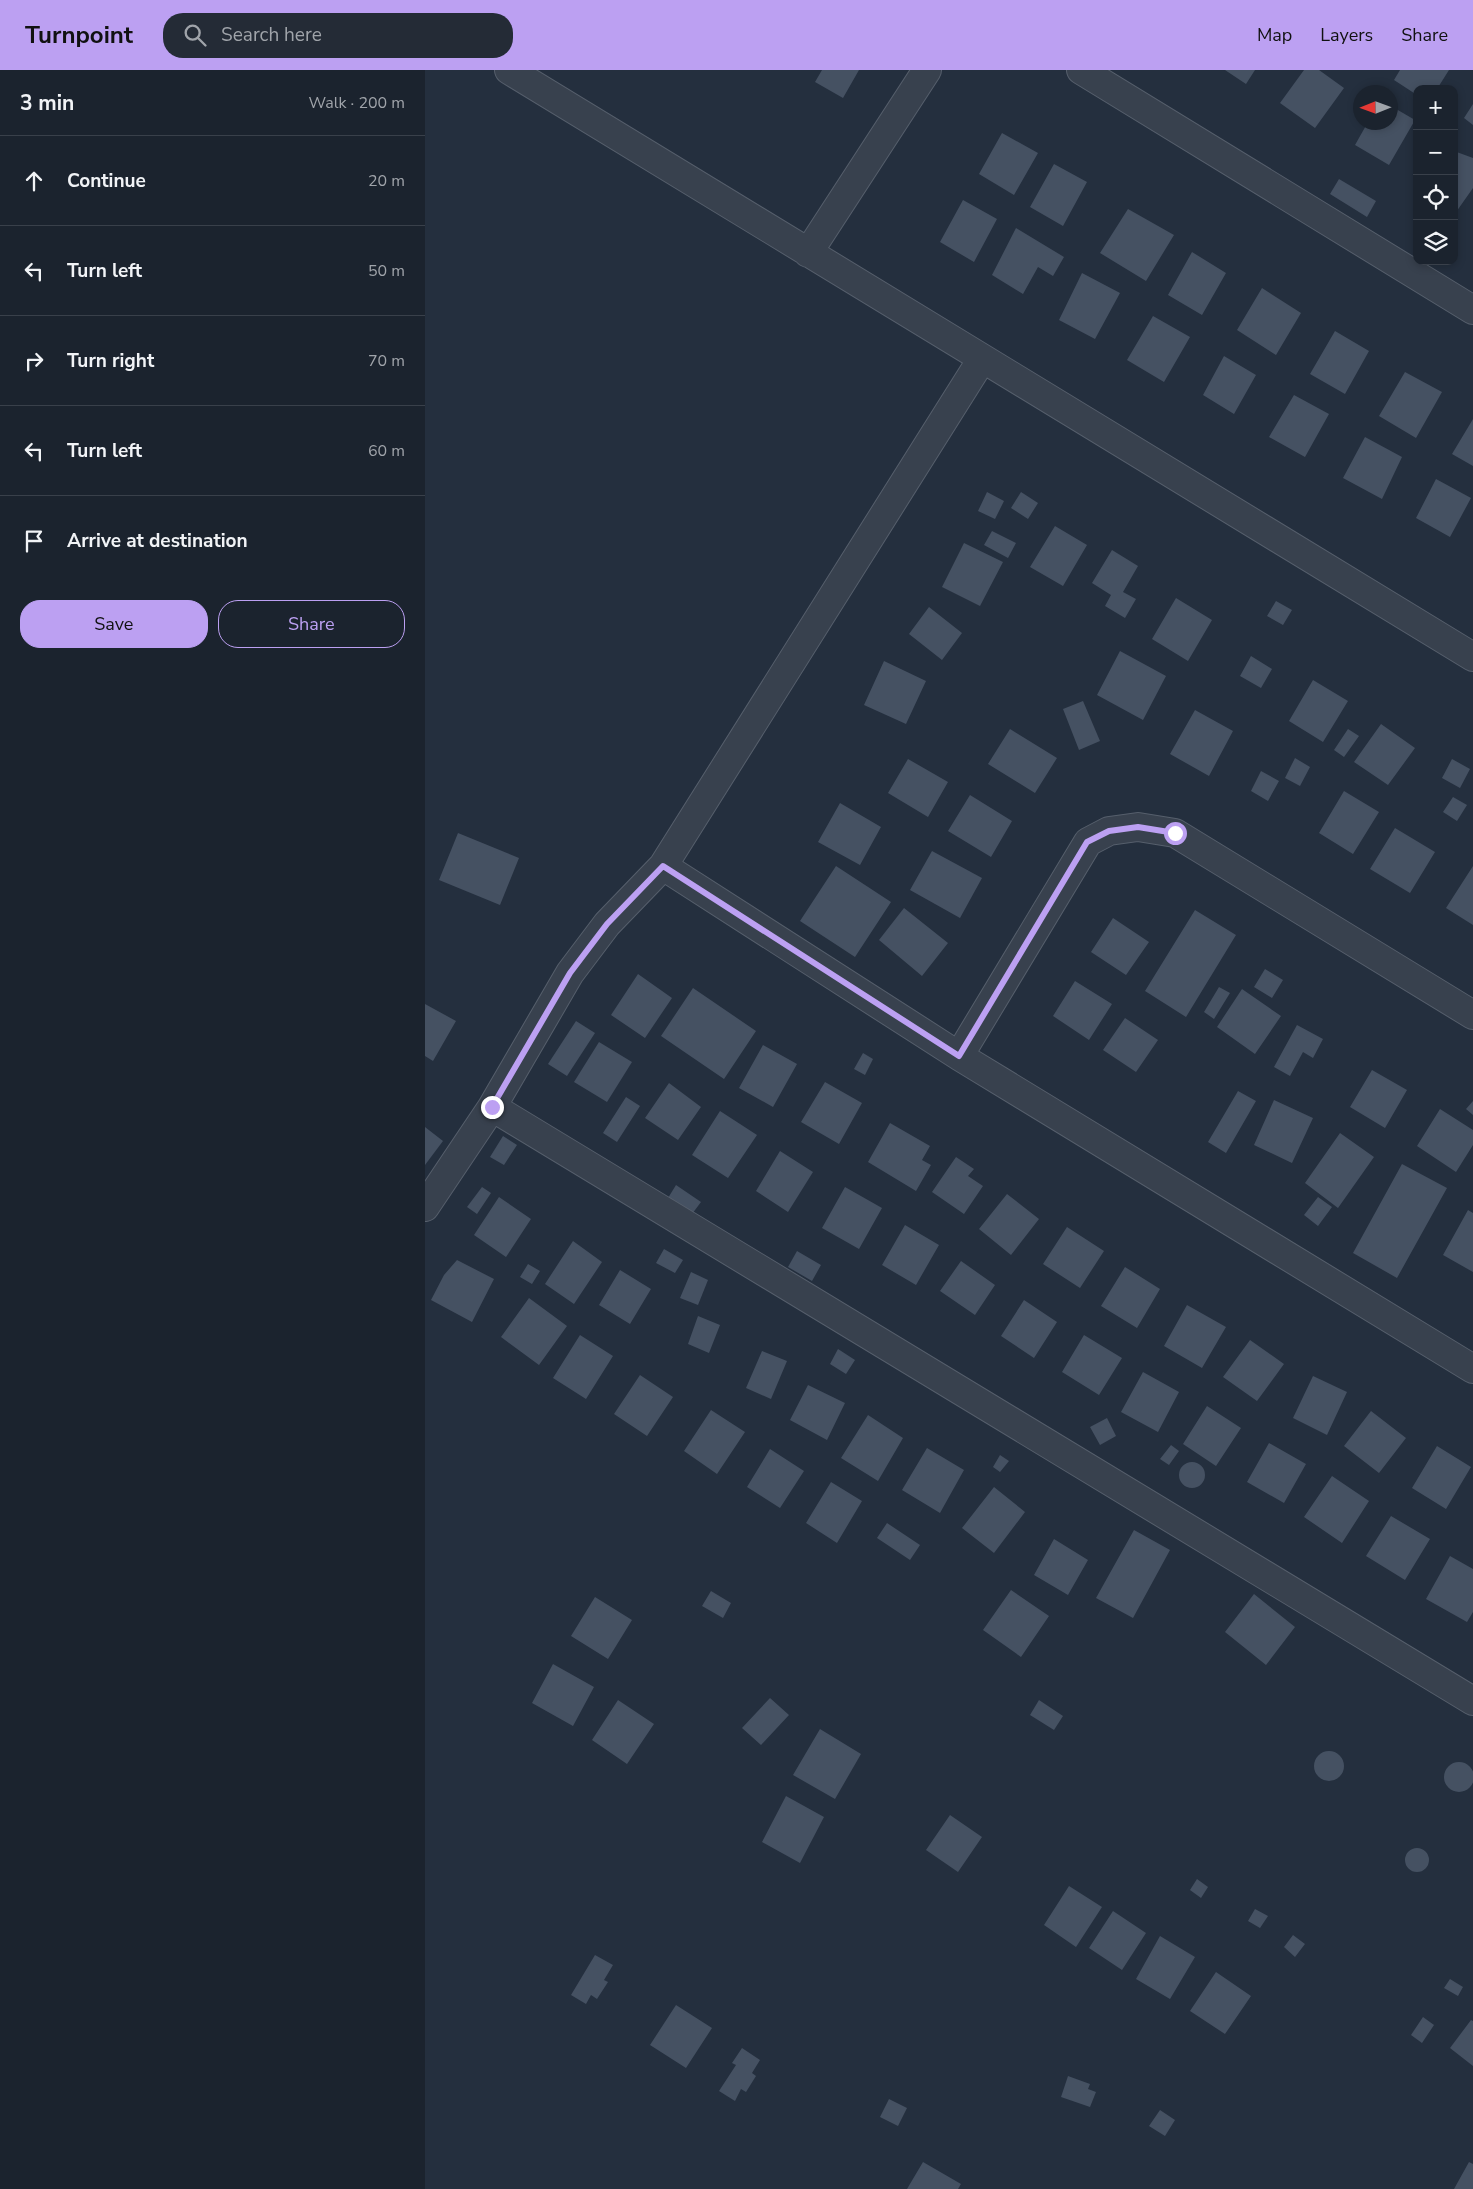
<!DOCTYPE html>
<meta charset="utf-8">
<style>
body{margin:0;font-family:"Nunito Sans",sans-serif;background:#242b36;color:#f1f3f6}
.controls{position:absolute;right:15px;top:15px;display:grid;overflow:hidden;border-radius:10px;box-shadow:0 2px 8px #0003}
.controls button{width:45px;height:45px;display:grid;place-items:center;padding:0;border:0;border-bottom:1px solid #39404a;background:#1b232e;color:#f1f3f6;font:25px sans-serif}
.compass{position:absolute;left:928px;top:15px;width:45px;height:45px;border-radius:50%;background:#1b232e;box-shadow:0 2px 8px #0003;rotate:269deg}
.stop{position:absolute;width:15px;height:15px;margin:-11px;border:4px solid #bca0f2;border-radius:50%;background:#fff}
.stop.end{background:#bca0f2;border-color:#fff;box-shadow:0 1px 5px #0008}
.list{margin:0;padding:0;list-style:none}
h2{display:flex;justify-content:space-between;align-items:center;height:65px;margin:0;padding:0 20px;font-size:21px}
h2 small{font-size:16px;font-weight:400;color:#a0a4aa}
.list li{display:grid;grid-template-columns:32px 1fr auto;gap:15px;align-items:center;box-sizing:border-box;height:90px;padding:0 20px;border-top:1px solid #39404a}
.list b{display:block;font-size:19px;white-space:nowrap}
.list em{font-size:16px;font-style:normal;color:#a0a4aa}
.actions{display:flex;gap:10px;padding:15px 20px}
.actions a{flex:1;padding:11px 0;border:1px solid #bca0f2;border-radius:20px;text-align:center;font-size:18px;color:#bca0f2}
.actions .main{background:#bca0f2;color:#111}
.icon{flex:none;width:28px;height:28px;fill:none;stroke:currentColor;stroke-width:2;stroke-linecap:round;stroke-linejoin:round}
.map{position:relative;flex:none;width:1048px;height:2119px;overflow:hidden}
header{display:flex;align-items:center;gap:30px;box-sizing:border-box;height:70px;padding:0 25px;background:#bca0f2;color:#111}
header strong{font-size:24px}
nav{display:flex;gap:28px;margin-inline-start:auto;font-size:18px}
.search{width:350px;height:45px;background:#242b36;display:flex;align-items:center;gap:12px;box-sizing:border-box;padding:0 18px;border-radius:20px;color:#a0a4aa;font-size:19px}
main{display:flex}
aside{flex:1;background:#1b232e}
.map>svg:first-child{display:block}
.building{fill:#455162}
.lines{fill:none;stroke-linecap:round;stroke-linejoin:round}
.minor-casing{stroke:#565f6c;stroke-width:30}
.minor{stroke:#38414e;stroke-width:28}
.route{stroke:#bca0f2;stroke-width:6}
</style>
<header>
<strong>Turnpoint</strong>
<div class="search"><svg class="icon" aria-label="search" viewBox="0 0 24 24"><circle cx="10" cy="10" r="6"/><path d="M15 15l6 6"/></svg>Search here</div>
<nav><a>Map</a><a>Layers</a><a>Share</a></nav>
</header>
<main>
<aside>
<h2>3 min<small>Walk · 200 m</small></h2>
<ul class="list">
<li><svg class="icon" aria-label="ahead" viewBox="0 0 24 24"><path d="M12 20V5M6 11l6-6 6 6"/></svg><div><b>Continue</b></div><em>20 m</em></li>
<li><svg class="icon" aria-label="left" viewBox="0 0 24 24"><path d="M17 20v-9H6M10 6l-5 5 5 5"/></svg><div><b>Turn left</b></div><em>50 m</em></li>
<li><svg class="icon" aria-label="right" viewBox="0 0 24 24"><path d="M7 20v-9h11M14 6l5 5-5 5"/></svg><div><b>Turn right</b></div><em>70 m</em></li>
<li><svg class="icon" aria-label="left" viewBox="0 0 24 24"><path d="M17 20v-9H6M10 6l-5 5 5 5"/></svg><div><b>Turn left</b></div><em>60 m</em></li>
<li><svg class="icon" aria-label="arrive" viewBox="0 0 24 24"><path d="M6 21V4h12l-3 4 3 4H6"/></svg><div><b>Arrive at destination</b></div></li>
</ul>
<div class="actions"><a class="main">Save</a><a>Share</a></div>
</aside>
<div class="map">
<svg width="1048" height="2119" viewBox="0 0 1048 2119">
<rect width="100%" height="100%" fill="#242f3e"/>
<path class="building" d="M397,0h37l-16,28 -28,-16z
M800,0h30l-9,14z
M879,0h15l25,18 -29,40 -35,-25z
M975,0h49l-12,19h-20v6l-23,-15z
M1048,34v21l-9,-7z
M966,36l24,14 -26,45 -34,-20 13,-23h23z
M577,63l36,20 -24,42 -35,-21z
M1029,81l19,7v30l-19,27z
M629,94l33,18 -24,44 -33,-19z
M914,109l37,22 -9,16 -37,-23z
M538,130l34,19 -23,43 -34,-20z
M703,139l46,26 -28,46 -46,-28z
M591,158l48,29 -11,19 -15,-9 -15,27 -31,-19z
M767,182l34,21 -24,42 -34,-20z
M657,203l38,20 -25,46 -36,-19z
M837,218l39,25 -25,42 -39,-25z
M728,246l37,21 -26,45 -37,-22z
M910,261l34,20 -24,43 -35,-20z
M799,286l32,19 -22,39 -31,-19z
M980,302l37,20 -26,46 -37,-22z
M869,325l35,19 -24,43 -36,-20z
M1048,349v47l-21,-12z
M940,367l37,20 -20,42 -39,-21z
M1011,409l35,19 -21,39 -34,-19z
M562,422l17,9 -9,18 -17,-8z
M596,422l17,11 -10,16 -17,-11z
M630,456l32,19 -24,41 -33,-19z
M567,461l24,12 -8,15 -24,-13z
M539,473l39,19 -23,44 -38,-19z
M687,480l26,16 -15,26 13,7 -11,19 -20,-12 6,-11 -19,-12z
M751,528l36,22 -24,41 -36,-22z
M851,531l16,9 -9,15 -16,-9z
M504,537l33,26 -20,27 -33,-26z
M695,581l46,25 -23,44 -46,-25z
M826,586l21,13 -11,19 -21,-12z
M459,591l42,20 -20,43 -42,-19z
M888,610l35,21 -25,41 -34,-21z
M658,631l17,40 -21,9 -16,-41z
M770,640l38,21 -24,45 -39,-22z
M956,654l34,24 -27,37 -34,-23z
M585,659l47,29 -22,35 -47,-29z
M923,659l11,7 -15,21 -10,-7z
M870,688l15,9 -10,19 -15,-8z
M483,689l40,23 -20,35 -40,-24z
M1027,689l18,10 -10,19 -18,-10z
M836,701l18,10 -11,20 -17,-10z
M919,721l35,21 -26,42 -34,-21z
M545,725l42,26 -21,36 -43,-26z
M1028,727l14,8 -10,16 -14,-9z
M415,733l41,24 -21,38 -42,-23z
M970,758l40,24 -25,41 -40,-24z
M33,763l61,25 -19,47 -61,-25z
M507,781l50,27 -22,40 -50,-28z
M411,796l55,36 -36,55 -55,-36z
M1048,796v59l-27,-17z
M479,838l44,35 -26,33 -43,-36z
M770,840l41,25 -50,82 -41,-26z
M688,848l36,24 -23,33 -35,-23z
M840,899l18,11 -11,18 -18,-11z
M213,904l34,24 -27,40 -34,-23z
M650,911l37,23 -23,36 -36,-24z
M794,917l11,6 -16,26 -10,-7z
M268,918l63,43 -32,48 -63,-43z
M817,919l39,27 -26,38 -38,-27z
M0,934l31,17 -23,40 -8,-5z
M700,948l33,22 -22,32 -33,-22z
M151,951l19,12 -28,43 -19,-12z
M872,955l26,14 -10,19 -10,-6 -13,24 -16,-9z
M174,972l33,20 -25,40 -33,-20z
M338,975l34,19 -24,43 -34,-19z
M438,983l10,6 -8,16 -11,-6z
M947,1000l35,20 -22,38 -35,-21z
M400,1012l37,21 -23,41 -38,-22z
M244,1013l32,24 -23,33 -33,-22z
M813,1021l18,10 -30,52 -18,-11z
M201,1027l14,9 -23,36 -14,-9z
M849,1030l39,18 -21,45 -38,-18z
M1048,1031v14l-7,-6z
M1015,1039l33,21v15l-17,27 -39,-26z
M295,1041l37,24 -29,43 -36,-23z
M465,1053l40,23 -8,14 9,5 -15,26 -48,-29z
M0,1057l18,14 -18,24z
M915,1063l34,24 -36,51 -33,-25z
M78,1066l14,9 -13,20 -14,-8z
M355,1081l33,21 -25,40 -32,-21z
M531,1087l18,12 -6,7 15,10 -19,28 -32,-22z
M977,1094l45,24 -50,90 -44,-25z
M251,1115l25,17 -9,12 -24,-16z
M57,1117l9,6 -14,21 -10,-7z
M420,1117l37,21 -23,41 -37,-21z
M582,1124l32,25 -28,36 -32,-26z
M74,1127l32,22 -25,38 -32,-22z
M893,1127l14,10 -14,19 -14,-11z
M1043,1140l5,3v59l-30,-17z
M480,1155l34,20 -23,40 -34,-20z
M642,1157l37,24 -24,37 -37,-24z
M148,1171l29,21 -28,42 -29,-20z
M239,1179l19,11 -8,13 -19,-10z
M372,1181l24,14 -9,16 -24,-14z
M32,1190l37,19 -22,43 -41,-22 13,-25z
M536,1191l34,24 -20,30 -35,-24z
M103,1194l12,7 -8,13 -12,-7z
M700,1197l35,22 -23,39 -36,-22z
M195,1200l31,19 -21,35 -31,-19z
M266,1202l17,8 -10,25 -18,-7z
M104,1228l38,28 -28,39 -38,-28z
M599,1230l33,22 -23,36 -33,-22z
M762,1235l39,22 -24,41 -38,-22z
M273,1246l22,9 -11,28 -21,-9z
M155,1265l33,21 -27,43 -33,-21z
M659,1265l38,23 -23,37 -37,-23z
M825,1270l34,24 -27,37 -34,-24z
M413,1279l17,11 -9,14 -16,-10z
M337,1281l25,10 -16,38 -25,-11z
M718,1302l36,20 -21,40 -37,-20z
M215,1305l33,22 -26,39 -33,-22z
M888,1306l34,16 -20,43 -34,-17z
M383,1315l37,18 -18,37 -37,-20z
M782,1336l34,22 -25,38 -33,-22z
M286,1340l34,22 -28,42 -33,-23z
M946,1341l35,27 -27,35 -35,-27z
M443,1345l35,23 -25,43 -37,-23z
M682,1348l9,18 -16,9 -10,-18z
M844,1373l37,21 -22,39 -37,-21z
M746,1375l8,6 -10,14 -9,-6z
M1012,1376l34,21 -25,42 -34,-21z
M502,1378l37,22 -24,43 -38,-23z
M345,1379l34,22 -24,37 -33,-21z
M575,1385l9,6 -9,11 -7,-5z
M754 1405a13 13 0 1 1 26 0a13 13 0 1 1-26 0Z
M907,1406l37,25 -27,42 -38,-26z
M406,1412l31,19 -25,42 -31,-20z
M569,1417l31,25 -31,41 -32,-25z
M966,1446l39,23 -25,41 -39,-24z
M462,1453l33,22 -10,15 -33,-22z
M709,1460l36,20 -37,68 -37,-20z
M629,1469l34,21 -20,35 -34,-20z
M1025,1486l23,13v43l-6,10 -41,-23z
M586,1520l38,26 -28,41 -38,-27z
M286,1521l20,12 -8,15 -21,-12z
M829,1524l41,33 -29,38 -41,-33z
M170,1527l37,23 -24,39 -37,-23z
M128,1594l41,23 -21,39 -41,-23z
M345,1628l19,17 -28,30 -19,-17z
M193,1630l36,24 -27,40 -35,-24z
M614,1630l24,16 -9,14 -24,-15z
M395,1659l41,25 -26,45 -42,-24z
M889 1696a15 15 0 1 1 30 0a15 15 0 1 1-30 0Z
M1019 1707a15 15 0 1 1 30 0a15 15 0 1 1-30 0Z
M361,1726l38,21 -24,46 -38,-21z
M525,1745l32,22 -24,35 -32,-22z
M980 1790a12 12 0 1 1 24 0a12 12 0 1 1-24 0Z
M772,1809l11,8 -7,11 -11,-8z
M644,1816l33,21 -26,40 -32,-22z
M830,1839l13,7 -8,12 -12,-7z
M688,1841l33,22 -24,37 -33,-22z
M868,1865l12,9 -10,13 -11,-10z
M735,1866l35,21 -25,42 -34,-20z
M170,1885l18,10 -9,15 4,2 -11,17 -6,-4 -5,9 -15,-9z
M791,1902l35,24 -26,38 -35,-23z
M1025,1909l13,8 -5,9 -14,-8z
M251,1935l36,23 -26,40 -36,-23z
M998,1947l11,8 -12,18 -11,-8z
M1046,1950l2,1v45l-23,-18z
M317,1978l18,12 -8,13 4,3 -10,16 -5,-3 -6,12 -16,-10 17,-26 -4,-2z
M643,2006l22,8 -2,5 8,3 -6,15 -29,-10z
M464,2029l18,9 -9,18 -18,-9z
M735,2040l15,10 -10,16 -16,-10z
M498,2092l38,22 -3,5h-51z
M1044,2092l4,2v25h-19z"/>
<g class="lines">
<defs>
<path id="minor" d="M84,0l964,587
M656,0l392,240
M383,183l119,-183
M557,289l-319,507 296,190 514,313
M534,986l129,-214 21,-11 29,-4 37,6 298,182
M67,1037l981,594
M0,1137l67,-100 78,-134 37,-49 56,-58"/>
</defs>
<use href="#minor" class="minor-casing"/>
<use href="#minor" class="minor"/>
</g>
<g class="lines">
<path class="route" d="M67,1037l78,-134 37,-49 56,-58 296,190 128,-214 22,-11 29,-4 37,6"/>
</g>
</svg>
<div class="controls">
<button>+</button>
<button>−</button>
<button><svg class="icon" aria-label="locate" viewBox="0 0 24 24"><circle cx="12" cy="12" r="6"/><path d="M12 2v4M12 18v4M2 12h4M18 12h4"/></svg></button>
<button><svg class="icon" aria-label="layers" viewBox="0 0 24 24"><path d="M12 4l9 5-9 5-9-5zM3 14l9 5 9-5"/></svg></button>
</div>
<svg class="compass" viewBox="-18 -18 36 36"><path d="M0-13l5 13h-10z" fill="#e53935"/><path d="M0 13l5-13h-10z" fill="#a0a4aa"/></svg>
<div class="stop" style="left:750px;top:763px"></div>
<div class="stop end" style="left:67px;top:1037px"></div>
</div>
</main>
